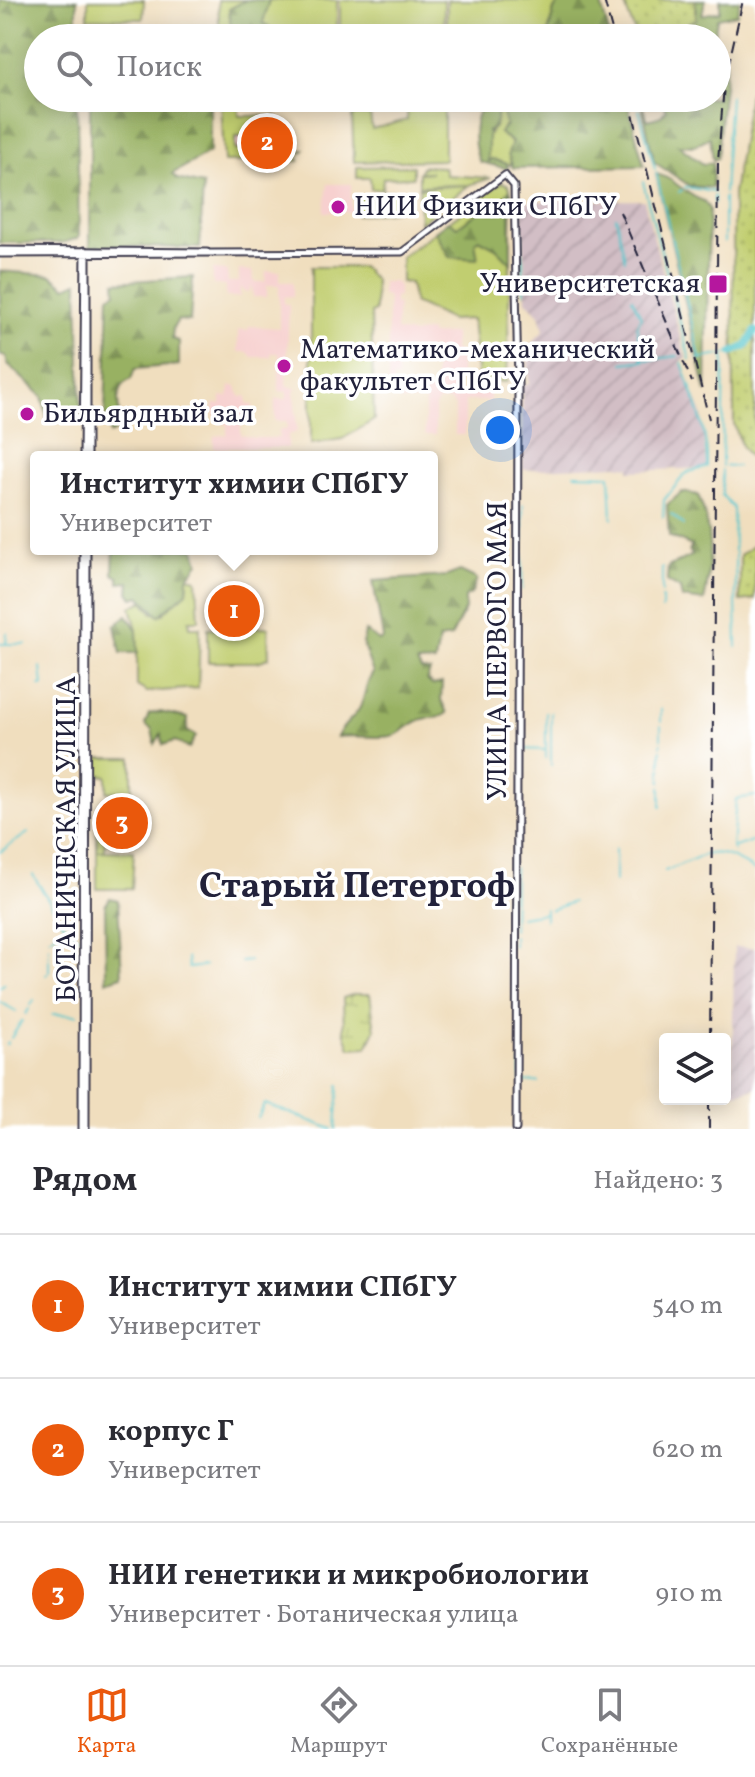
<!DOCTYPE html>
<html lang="ru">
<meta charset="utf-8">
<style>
body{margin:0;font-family:Vollkorn,serif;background:#f2f2f3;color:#2b2b33}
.controls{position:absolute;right:24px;bottom:24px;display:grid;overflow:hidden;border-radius:8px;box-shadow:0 4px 20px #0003}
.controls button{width:72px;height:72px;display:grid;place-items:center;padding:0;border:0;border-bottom:2px solid #e1e1e2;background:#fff;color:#2b2b33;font:40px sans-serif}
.you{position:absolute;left:500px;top:430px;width:28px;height:28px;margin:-20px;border:6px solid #fff;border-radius:50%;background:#1a73e8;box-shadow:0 0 0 12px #1a73e833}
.badge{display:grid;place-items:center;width:52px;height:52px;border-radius:50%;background:#ea580c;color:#fff;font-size:26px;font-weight:700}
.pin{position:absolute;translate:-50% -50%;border:4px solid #fff;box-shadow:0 2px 8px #0006}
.popup{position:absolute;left:30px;top:451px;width:408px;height:104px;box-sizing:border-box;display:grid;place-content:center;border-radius:8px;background:#fff;filter:drop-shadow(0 2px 6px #0005);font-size:26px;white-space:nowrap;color:#7c7c81}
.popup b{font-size:30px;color:#2b2b33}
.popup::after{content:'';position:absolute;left:50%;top:100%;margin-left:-16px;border:16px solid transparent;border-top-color:#fff}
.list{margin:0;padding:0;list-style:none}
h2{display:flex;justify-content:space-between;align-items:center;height:104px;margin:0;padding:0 32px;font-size:34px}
h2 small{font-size:26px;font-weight:400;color:#7c7c81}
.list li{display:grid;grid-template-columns:52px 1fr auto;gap:24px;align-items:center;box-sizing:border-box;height:144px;padding:0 32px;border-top:2px solid #e1e1e2}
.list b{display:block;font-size:30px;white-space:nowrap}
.list p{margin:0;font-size:26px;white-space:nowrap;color:#7c7c81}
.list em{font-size:26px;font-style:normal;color:#7c7c81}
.icon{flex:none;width:44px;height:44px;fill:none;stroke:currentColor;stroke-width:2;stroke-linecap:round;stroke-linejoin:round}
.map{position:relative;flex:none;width:755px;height:1129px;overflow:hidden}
.search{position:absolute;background:#fff;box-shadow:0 4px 20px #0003;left:24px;right:24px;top:24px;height:88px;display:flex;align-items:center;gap:20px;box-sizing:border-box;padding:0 28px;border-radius:44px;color:#7c7c81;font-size:30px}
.sheet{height:536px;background:#fff}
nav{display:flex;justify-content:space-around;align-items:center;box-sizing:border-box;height:112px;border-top:2px solid #e1e1e2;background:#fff;font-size:22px;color:#7c7c81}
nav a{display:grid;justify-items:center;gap:4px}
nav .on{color:#ea580c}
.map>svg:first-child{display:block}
.built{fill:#f7d0cf}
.industrial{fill:url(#industrial-furrows)}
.grass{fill:#c1ce6f;stroke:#727855;stroke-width:2}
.forest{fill:url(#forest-firs);stroke:#5d6a4e;stroke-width:2}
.wetland{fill:url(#wetland-marsh);stroke:#727855;stroke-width:2}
.park{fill:url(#park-dots);stroke:#727855;stroke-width:2}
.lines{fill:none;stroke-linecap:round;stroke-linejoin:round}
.stream{stroke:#58c6cc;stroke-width:2}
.river{stroke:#58c6cc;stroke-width:7}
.secondary-casing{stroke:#413e4f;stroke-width:9}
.secondary{stroke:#fff;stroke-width:5}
.rail{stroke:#22223b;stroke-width:2;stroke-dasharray:12 6;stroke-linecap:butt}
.poi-dot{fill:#b5179e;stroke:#fff;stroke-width:3}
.labels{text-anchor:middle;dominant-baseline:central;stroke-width:7;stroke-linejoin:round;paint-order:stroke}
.poi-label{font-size:28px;fill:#22223b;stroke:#fff;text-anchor:start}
.street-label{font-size:28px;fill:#22223b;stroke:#fff}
.district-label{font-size:36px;font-weight:bold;fill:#22223b;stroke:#fff}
</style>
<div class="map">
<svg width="755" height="1129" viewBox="0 0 755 1129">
<defs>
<pattern id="industrial-furrows" width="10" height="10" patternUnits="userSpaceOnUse" patternTransform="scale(2)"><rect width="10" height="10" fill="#d2bec5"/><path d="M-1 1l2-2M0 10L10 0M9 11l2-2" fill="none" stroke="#b4a3aa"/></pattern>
<pattern id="forest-firs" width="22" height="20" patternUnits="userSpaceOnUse" patternTransform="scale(2)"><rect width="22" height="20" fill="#98b162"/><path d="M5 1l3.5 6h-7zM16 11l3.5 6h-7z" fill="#7c9052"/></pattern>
<pattern id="wetland-marsh" width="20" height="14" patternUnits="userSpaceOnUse" patternTransform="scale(2)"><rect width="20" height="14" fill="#c1ce6f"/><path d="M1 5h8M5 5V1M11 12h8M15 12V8" fill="none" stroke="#a6b161"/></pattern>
<pattern id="park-dots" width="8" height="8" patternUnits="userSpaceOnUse" patternTransform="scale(2)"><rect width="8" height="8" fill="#c1ce6f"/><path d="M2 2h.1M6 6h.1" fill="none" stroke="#a6b161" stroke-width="1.8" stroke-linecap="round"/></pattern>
</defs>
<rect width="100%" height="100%" fill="#fff"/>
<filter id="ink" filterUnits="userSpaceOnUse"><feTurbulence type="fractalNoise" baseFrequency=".0125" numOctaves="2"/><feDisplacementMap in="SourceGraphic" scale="16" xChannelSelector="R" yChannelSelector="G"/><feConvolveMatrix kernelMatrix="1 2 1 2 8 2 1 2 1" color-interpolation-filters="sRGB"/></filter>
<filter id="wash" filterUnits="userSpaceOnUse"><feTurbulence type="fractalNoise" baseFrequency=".006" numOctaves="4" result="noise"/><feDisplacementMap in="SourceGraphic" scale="32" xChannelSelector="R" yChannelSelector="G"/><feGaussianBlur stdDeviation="1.8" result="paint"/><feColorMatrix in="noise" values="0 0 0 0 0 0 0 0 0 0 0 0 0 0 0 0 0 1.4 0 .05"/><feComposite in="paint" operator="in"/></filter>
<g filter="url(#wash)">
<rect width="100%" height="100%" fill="#f0debe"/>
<path class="built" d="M298,137v12h-62v-11z
M328,184h23v28h-27z
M213,270l14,1 1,11h11v-12l14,1 1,11h11l1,-11h14v11h13v14l-9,1v7h5l-3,81 11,4 -3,2 3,41 -9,3v13h-74v-12l13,-1v-11l-7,-1 1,-7h-7v-12h7v-8l7,1 2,-11h7l3,11 7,-1v8l6,1v11h-6l1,7 -7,2v10l13,3h25v-8l8,-1v-8h-12v-22h12v-7l-8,-1v-38h-8v4h-19l-4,-5h-10v-22h10l1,-4 30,2v-43h-12v12h-14l-1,-12 -3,7h-5l-4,-7v12h-14v-12h-13z
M382,282h14l3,5 -1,9 -4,1v7h4l-2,27 16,3 18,-3v4l24,-2v17l6,2v24l-7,3 3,12h34v10h-25v34h-10v-29l-5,-5h-11l-4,5v29h-10v-34h-26v-10h36v-43l-5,-1v5l-18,-3 -16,3 2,26h-5v9h-5v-87l-1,-4h-5z"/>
<path class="industrial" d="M644,200l42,159 -6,2 22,53 4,54 -76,3v-4l-14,-2 -93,5 -1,-84 7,-2 -1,-37 16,-17 -4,-15 -14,-14 -4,-100z
M734,947l21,1v140l-23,6z"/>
<path class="grass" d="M88,0h56l-1,19 -55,-1z
M218,0h119v28l-50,3 -3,7h-64z
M340,0h104v26l-104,3z
M447,0h115l-8,10 -7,28h-56v-6h-22v6h-22z
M221,98h17l1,18h38v21h-42v13h69l-6,6 1,5 -75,1z
M403,98h41v62l-90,2 -2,-47h18l2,14 35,-9 1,-20z
M448,98c17,0 49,-7 60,8l-5,9 3,9 -7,9 13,10 -2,22 -19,-6 -3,3 -2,-21 10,-24 -25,-9 -22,3z
M413,166v11l-30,1 -1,11h-11l-1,-11h-13v-11z
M423,166l21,1 2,8 45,3 -22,7 -49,38 -1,-35 48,-3 -48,1v-13l13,-1h-13z
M502,182l7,3 3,11 -5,186 -29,-2 -6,-61 -21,1 -37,-17 -4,-20 -9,-1v-25z
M383,191h12v12l13,2 -15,6 -37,4v-18l26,5z
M311,267h51l13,13v31l-4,2 3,107 -32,19 -31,5z
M188,577l9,2 2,41h-10l1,7h10l-2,61 -51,4 -10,-6v-56l-6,-23 12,-6 10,12 11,1 3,-8 20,-14z
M208,628l60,-1 1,31 -12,4h-49z
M97,758h35v34h-25v-16l-10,-1z
M97,832h8v19h29l-2,38h-35v-38h7l-7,-1z"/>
<path class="forest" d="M0,0h77v38h-39v60h39l2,140 -17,5h-62z
M246,0h23l-6,23 7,4 1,11h-39l-3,-29z
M600,0l10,38h-63l7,-28 6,-9z
M695,0h10l-3,15 18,-4v-11h20l-3,14 -20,4 -3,20h-25l-4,-8 12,-18z
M717,49l9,13 -9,96 -4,2 -3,-23 -17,9 -15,-1 25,19 10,-1 -1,25 -22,-2 -36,-24 -12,-56 6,14 13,-4 5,-6 -6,-12h57z
M90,98h120v54l-38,22 5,5 26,6 -3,63 -110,-2z
M498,98h128l18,68 -131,2 -5,-14 4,-12 -13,-9 7,-8 -3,-10 5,-9z
M491,109l6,2 -2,16 -7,4v31l3,-3 16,5 1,5 -28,-7c-7,-13 -8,-37 -1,-51z
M656,174c20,4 29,22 48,27l5,8 -3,183z
M510,189l1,74 -15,-15 -17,-9 -4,3 3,17 -29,-2 -14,-26 13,-10 9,6 36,-25 6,2z
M0,271l51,4 15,12 12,-5 3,132 -13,6 -20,1 -6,-25 -34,-31 -2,-9h-6z
M193,277l-3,44 -12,-1 -5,8 -1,11 7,2v24l-44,4 -4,10 -8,5 -5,15 2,29 -10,6 -5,-21 4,-117 7,-4 -1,-10z
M682,492l16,3c14,32 14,71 6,106l-22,-3 -2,-9 -13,-8 1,-14 25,-12 -4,-4 3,-5 -23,-10 -2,-31z
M114,549h81l4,14 -11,14 -1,15 -28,24 -19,-20 -7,2 -4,-6 1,-10 -11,1v-6l-6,-3z
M460,571l17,8 -6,15 -6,3v12l-14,28 -12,2 -4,23 -18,1 4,7 9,1 -3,9 5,5 10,-2 -1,17 6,13c-9,7 -14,4 -24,6 -9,2 -19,12 -28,16 -16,5 -38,-1 -58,2 6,-14 20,-20 24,-32 5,-12 4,-21 12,-32l-10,-28 2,-14 14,10 4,-3 -10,-57 74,-5z
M127,615l10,15 1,23h-17l-6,-27z
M160,712l28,6 -1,13 9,5 -7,12 -14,-7 -12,4 -2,-11 -6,10 -3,-14 -7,-5 4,-11z
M110,898l8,2 4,76 -16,5 -1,-75z"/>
<path class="wetland" d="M355,994h15l5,36 -8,17 -17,1 -6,-17 -1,-33z"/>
<path class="park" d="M623,0h72l1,20 -9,3 -2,6 4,9h-52z
M755,86v513l-15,2v-46l15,-11 -1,-81 -12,-16 -8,-23 -1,-230 16,-100z"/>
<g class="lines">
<path class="stream" d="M639,110l16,59
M656,173l44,185
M643,182l47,178
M685,187l29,5
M679,192l3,-2
M724,193l6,-97
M714,196v7
M520,207l4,86
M616,217l9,43
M724,242v-45
M632,298l9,19 -4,10 6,34
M620,347l19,-2
M698,359l34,-6
M682,362c11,36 26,65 25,105l-19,5
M623,363l55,-7
M722,466l2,-112
M726,466h11
M722,470v25l11,13 1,43
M575,474l35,1 2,43
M683,476l4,-3
M671,514l13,11
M663,517l1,-17 18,-22
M735,553l2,94
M662,568v24
M522,589l1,-84
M662,609v-11
M0,644h26
M6,644l1,-11
M40,686h3l-2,-19
M661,722v-13
M661,726v13
M661,743v3
M546,748v-36
M522,749l24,1v9
M551,765v-53
M661,765v-15
M661,776v-8
M661,779v3
M661,807v-20
M732,848l4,-49 19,-3
M734,851l-2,-3 23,-8
M0,852l28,-19
M665,871c43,-17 49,-29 90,0
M33,875l30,48 15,14
M615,882v-33
M545,909v11
M551,910l21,-8
M520,917l25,-4
M513,930l1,-62
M49,938l16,-10
M49,946v5
M513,946v-10
M49,956v-2
M187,958l1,10 17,-2
M49,960v11
M241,962l8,-1
M46,975l1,-2
M0,987l5,-4
M0,1002l16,9
M31,1005l3,-5
M26,1014l3,-5
M52,1014l25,1
M21,1022l1,-1
M11,1038l9,-14
M7,1044l1,-2
M521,1062v19l17,1
M258,1118l7,-14 67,25
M336,1129l3,-44"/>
<path class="river" d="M732,353l14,-7 9,-15"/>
</g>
</g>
<g filter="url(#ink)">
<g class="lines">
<defs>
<path id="secondary" d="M0,250l207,2
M0,254l402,-2 103,-77 9,11 4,197 -2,746
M87,255v202
M83,457l2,-207
M82,1129l1,-580
M86,1129l1,-580"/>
</defs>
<use href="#secondary" class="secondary-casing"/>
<use href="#secondary" class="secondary"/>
<path class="rail" d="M604,0l10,38
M629,98l80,321
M620,212l72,170
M710,1039l8,-878 6,-76 19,-85
M709,1129v-30"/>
</g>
</g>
<g class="poi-dot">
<circle cx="338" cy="207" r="8"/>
<rect x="708" y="274" width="20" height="20" rx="4"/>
<circle cx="284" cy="366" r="8"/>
<circle cx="27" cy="414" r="8"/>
</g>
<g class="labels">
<g class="poi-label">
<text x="354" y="207">НИИ Физики СПбГУ</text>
<text x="700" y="284" text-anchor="end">Университетская</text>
<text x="300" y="350">Математико-механический<tspan x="300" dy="32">факультет СПбГУ</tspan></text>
<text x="43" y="414">Бильярдный зал</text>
</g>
<g class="street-label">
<text transform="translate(498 651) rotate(-90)">УЛИЦА ПЕРВОГО МАЯ</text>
<text transform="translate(67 839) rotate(-90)">БОТАНИЧЕСКАЯ УЛИЦА</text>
</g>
<g class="district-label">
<text x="357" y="888">Старый Петергоф</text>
</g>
</g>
</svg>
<div class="controls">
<button><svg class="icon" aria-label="layers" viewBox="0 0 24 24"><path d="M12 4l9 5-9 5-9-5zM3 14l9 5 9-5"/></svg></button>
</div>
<div class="you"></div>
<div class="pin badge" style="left:234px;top:611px">1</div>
<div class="popup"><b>Институт химии СПбГУ</b>Университет</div>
<div class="pin badge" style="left:267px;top:143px">2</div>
<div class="pin badge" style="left:122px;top:823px">3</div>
<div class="search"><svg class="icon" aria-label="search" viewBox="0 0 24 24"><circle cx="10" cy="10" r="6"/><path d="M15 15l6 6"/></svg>Поиск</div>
</div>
<section class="sheet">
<h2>Рядом<small>Найдено: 3</small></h2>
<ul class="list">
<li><span class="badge">1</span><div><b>Институт химии СПбГУ</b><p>Университет</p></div><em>540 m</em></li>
<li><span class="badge">2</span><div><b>корпус Г</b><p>Университет</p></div><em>620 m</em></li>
<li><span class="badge">3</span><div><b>НИИ генетики и микробиологии</b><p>Университет · Ботаническая улица</p></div><em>910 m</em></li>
</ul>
</section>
<nav>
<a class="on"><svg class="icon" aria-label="map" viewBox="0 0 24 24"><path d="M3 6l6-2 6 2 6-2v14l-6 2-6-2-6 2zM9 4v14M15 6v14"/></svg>Карта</a>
<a><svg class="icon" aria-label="directions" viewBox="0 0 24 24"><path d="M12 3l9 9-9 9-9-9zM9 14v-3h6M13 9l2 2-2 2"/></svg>Маршрут</a>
<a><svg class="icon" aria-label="saved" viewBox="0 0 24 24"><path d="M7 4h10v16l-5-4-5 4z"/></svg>Сохранённые</a>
</nav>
